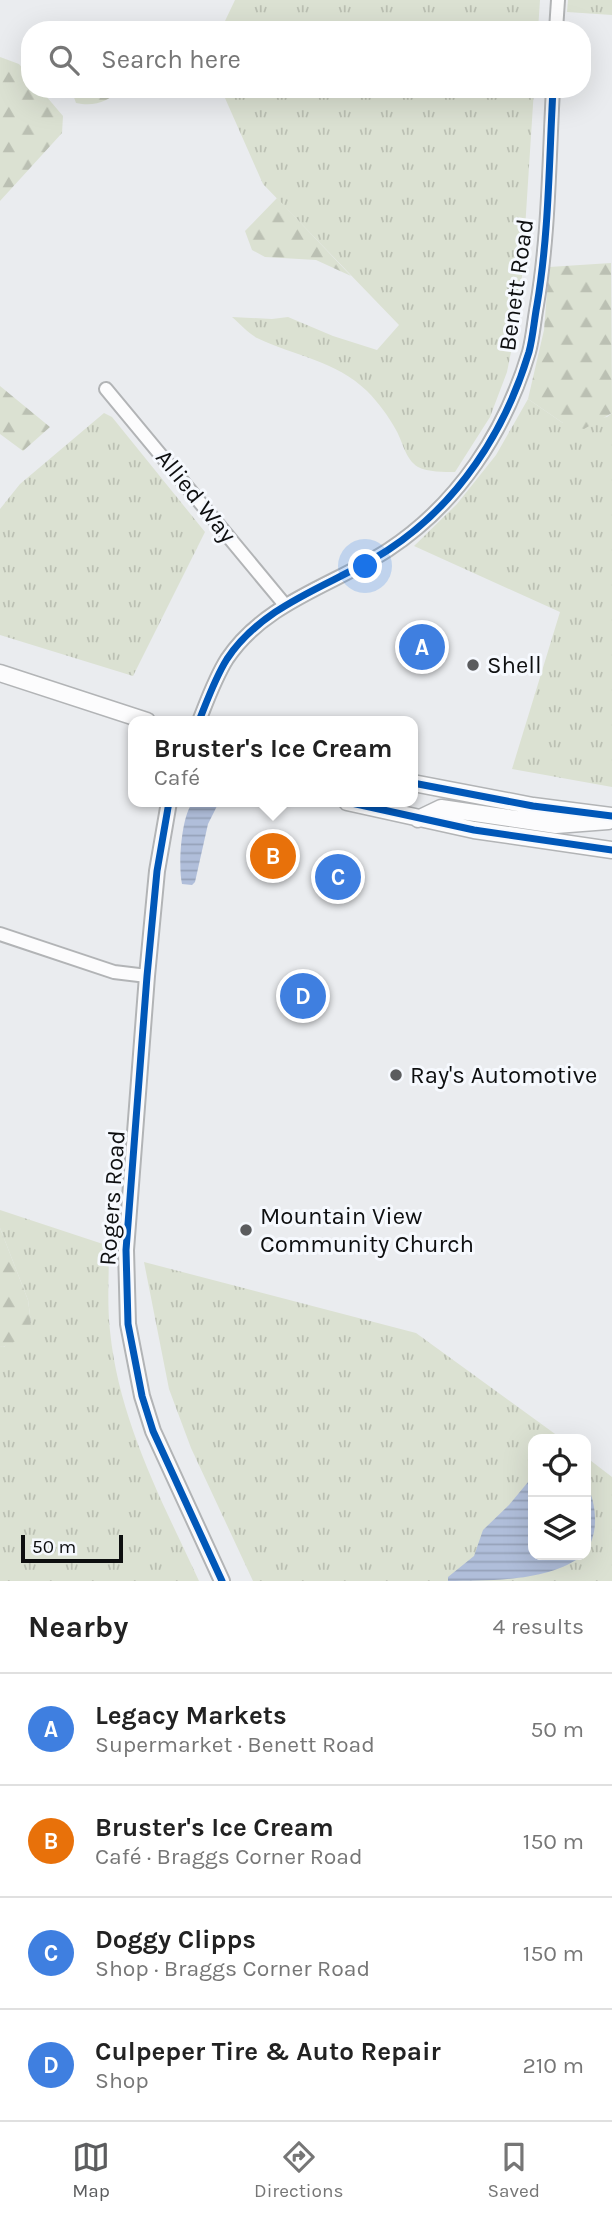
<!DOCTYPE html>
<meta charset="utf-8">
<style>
body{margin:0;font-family:Karla,sans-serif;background:#f6f6f6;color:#222}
.controls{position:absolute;right:21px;bottom:21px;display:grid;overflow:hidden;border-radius:14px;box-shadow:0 7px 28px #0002}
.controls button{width:63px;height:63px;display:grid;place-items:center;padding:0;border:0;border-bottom:2px solid #e0e0e0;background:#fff;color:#222;font:35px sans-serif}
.scale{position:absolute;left:21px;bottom:18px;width:102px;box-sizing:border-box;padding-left:7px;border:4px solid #0e0f10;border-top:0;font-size:19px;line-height:24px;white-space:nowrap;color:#0e0f10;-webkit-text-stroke:5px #f6f9fe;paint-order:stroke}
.you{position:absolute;left:366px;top:567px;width:24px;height:24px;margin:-18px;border:5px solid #fff;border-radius:50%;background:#1a73e8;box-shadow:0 0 0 10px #1a73e833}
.badge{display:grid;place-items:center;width:46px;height:46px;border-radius:50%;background:#5b5c5e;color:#fff;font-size:23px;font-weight:700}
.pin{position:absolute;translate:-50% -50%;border:4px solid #fff;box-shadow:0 2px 7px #0006}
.popup{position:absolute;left:128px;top:716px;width:290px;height:91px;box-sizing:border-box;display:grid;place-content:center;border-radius:14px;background:#fff;filter:drop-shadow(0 2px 5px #0005);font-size:23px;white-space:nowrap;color:#767676}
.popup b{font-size:26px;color:#222}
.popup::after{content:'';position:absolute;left:50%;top:100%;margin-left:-14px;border:14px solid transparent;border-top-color:#fff}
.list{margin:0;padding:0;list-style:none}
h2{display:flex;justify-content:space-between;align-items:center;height:91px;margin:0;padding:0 28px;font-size:30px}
h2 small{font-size:23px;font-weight:400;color:#767676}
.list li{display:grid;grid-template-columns:46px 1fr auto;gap:21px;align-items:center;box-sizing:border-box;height:112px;padding:0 28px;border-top:2px solid #e0e0e0}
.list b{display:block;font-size:26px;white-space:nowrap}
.list p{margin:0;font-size:23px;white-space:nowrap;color:#767676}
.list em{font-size:23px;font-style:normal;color:#767676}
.icon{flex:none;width:38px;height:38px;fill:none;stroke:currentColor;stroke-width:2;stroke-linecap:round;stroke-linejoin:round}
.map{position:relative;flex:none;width:612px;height:1581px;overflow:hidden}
.search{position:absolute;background:#fff;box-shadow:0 7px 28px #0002;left:21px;right:21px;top:21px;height:77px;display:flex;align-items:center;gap:18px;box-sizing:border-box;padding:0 24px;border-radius:28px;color:#767676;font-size:26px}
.sheet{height:539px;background:#fff}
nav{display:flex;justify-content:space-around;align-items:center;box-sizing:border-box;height:98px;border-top:2px solid #e0e0e0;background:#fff;font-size:19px;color:#767676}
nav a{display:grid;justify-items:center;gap:4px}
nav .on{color:#5b5c5e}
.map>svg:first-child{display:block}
.grass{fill:url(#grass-tufts)}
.forest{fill:url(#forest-firs)}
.water{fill:url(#water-rules)}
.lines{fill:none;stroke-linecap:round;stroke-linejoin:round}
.minor-casing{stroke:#b2b4b6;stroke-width:16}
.tertiary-casing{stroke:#b2b4b6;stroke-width:18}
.secondary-casing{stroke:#b2b4b6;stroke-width:19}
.minor{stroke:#fcfcfd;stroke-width:12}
.tertiary{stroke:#fcfcfd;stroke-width:14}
.secondary{stroke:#fcfcfd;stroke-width:16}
.cycleway-casing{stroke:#f6f9fe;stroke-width:11}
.cycleway{stroke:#0057b8;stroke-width:7}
.poi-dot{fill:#5b5c5e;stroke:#f6f9fe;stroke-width:2.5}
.labels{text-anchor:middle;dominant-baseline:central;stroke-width:6;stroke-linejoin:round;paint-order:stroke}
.street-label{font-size:24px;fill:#0e0f10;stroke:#f6f9fe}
.poi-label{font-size:24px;fill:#0e0f10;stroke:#f6f9fe;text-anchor:start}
</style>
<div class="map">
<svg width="612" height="1581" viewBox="0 0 612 1581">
<defs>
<pattern id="grass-tufts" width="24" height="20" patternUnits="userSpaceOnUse" patternTransform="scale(1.75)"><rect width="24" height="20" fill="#dbe1d2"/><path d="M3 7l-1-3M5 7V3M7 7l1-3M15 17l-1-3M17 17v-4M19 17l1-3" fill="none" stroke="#bbc0b3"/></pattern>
<pattern id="forest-firs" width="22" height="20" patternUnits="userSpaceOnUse" patternTransform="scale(1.75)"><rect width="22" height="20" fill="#dbe1d2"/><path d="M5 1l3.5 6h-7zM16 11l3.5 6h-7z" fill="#bbc0b3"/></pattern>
<pattern id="water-rules" width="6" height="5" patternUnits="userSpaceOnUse" patternTransform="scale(1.75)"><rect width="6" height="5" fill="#b0beda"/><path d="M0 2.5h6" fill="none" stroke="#96a2ba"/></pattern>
</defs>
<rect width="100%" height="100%" fill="#eaecef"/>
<path class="grass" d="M235,0h305l-2,30h-315l2,-9z
M568,0h44v15l-45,-3z
M221,89h313l-14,218 -13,65 -17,45 -35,55c-11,0 -27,0 -37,-5 -13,-8 -15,-25 -22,-37 -7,-13 -18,-28 -29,-39 -31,-30 -72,-35 -110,-53 -9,-5 -17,-14 -25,-21l40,2 16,-2 45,19 44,14 22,-25 -136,-141z
M528,399l35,24 44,-6 5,-4v374l-100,-18 48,-157 -146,-66 43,-42 39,-49z
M104,413l8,4 93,115 -72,144 -133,-41v-126l20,-25z
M0,1210l109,36c0,28 -2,58 1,85 9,90 52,170 89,250h-199v-235l4,1 27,-24 -3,-23 -28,-72z
M144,1262l272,71 146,106h-29v116h53v-98l26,20v104h-359l-62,-133 -22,-59z"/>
<path class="forest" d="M0,57l19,7 11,13v12h10l23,27 -1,17 -62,68z
M71,89h52c-16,12 -27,18 -47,14z
M277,198l74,78 -35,-16 -51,-3 -13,-7 -7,-19z
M611,263l1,150 -28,16 -21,-6 -35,-24 16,-69 5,-63z
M0,386l50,41 -27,24 -23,-17z
M0,1228l28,72 3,23 -11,16 -17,8 -3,-1z"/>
<path class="water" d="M193,802h26l-11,22 -13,58 -3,3 -10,-1c-4,-18 -1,-68 11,-82z
M533,1476v79h50c-32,26 -92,26 -135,26v-4l26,-21 9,-26 26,-25z
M586,1482c10,20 14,50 0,69z"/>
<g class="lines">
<defs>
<path id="minor" d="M556,30l2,-30
M106,389l179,216
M199,721c8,-20 16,-43 28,-62 38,-57 107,-74 161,-109 70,-46 117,-118 141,-198 4,-15 5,-31 8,-47 12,-71 12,-144 16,-216
M0,934l114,38 33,4"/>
<path id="tertiary" d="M169,802l-12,69 -10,105 -21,274 2,74 14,72 11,35 69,150"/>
<path id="secondary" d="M0,673l147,48
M413,783l120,23 79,10
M347,802l127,28 138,20
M418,819l23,-11 115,17 52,-4"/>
</defs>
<use href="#minor" class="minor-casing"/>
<use href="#tertiary" class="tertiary-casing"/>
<use href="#secondary" class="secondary-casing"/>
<use href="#minor" class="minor"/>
<use href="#tertiary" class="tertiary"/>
<use href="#secondary" class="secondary"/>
<defs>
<path id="cycleway" d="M199,721c8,-20 16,-43 28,-62 38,-57 107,-74 161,-109 70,-46 117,-118 141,-198 4,-15 5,-31 8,-47 12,-71 12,-144 16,-216
M413,783l120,23 79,10
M169,802l-12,69 -10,105 -21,274 2,74 14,72 11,35 69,150
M347,802l127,28 138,20"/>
</defs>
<use href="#cycleway" class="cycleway-casing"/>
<use href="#cycleway" class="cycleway"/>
</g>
<g class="poi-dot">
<circle cx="473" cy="665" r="7"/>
<circle cx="396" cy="1075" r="7"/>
<circle cx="246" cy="1230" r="7"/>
</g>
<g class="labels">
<g class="street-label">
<text transform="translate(516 285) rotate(-82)">Benett Road</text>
<text transform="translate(196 496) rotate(51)">Allied Way</text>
<text transform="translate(112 1198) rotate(-86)">Rogers Road</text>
</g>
<g class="poi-label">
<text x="487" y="665">Shell</text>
<text x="410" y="1075">Ray's Automotive</text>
<text x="260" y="1216">Mountain View<tspan x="260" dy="28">Community Church</tspan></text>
</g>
</g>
</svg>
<div class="controls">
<button><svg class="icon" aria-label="locate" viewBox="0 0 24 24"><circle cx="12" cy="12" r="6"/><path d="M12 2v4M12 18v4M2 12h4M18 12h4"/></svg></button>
<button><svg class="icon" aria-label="layers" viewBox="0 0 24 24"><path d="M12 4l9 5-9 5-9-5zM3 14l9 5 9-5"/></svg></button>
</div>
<div class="scale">50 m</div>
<div class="you"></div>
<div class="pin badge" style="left:422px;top:647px;background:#3f7fe0">A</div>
<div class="pin badge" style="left:273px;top:856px;background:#e8710a">B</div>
<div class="popup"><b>Bruster's Ice Cream</b>Café</div>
<div class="pin badge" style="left:338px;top:877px;background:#3f7fe0">C</div>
<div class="pin badge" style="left:303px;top:996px;background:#3f7fe0">D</div>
<div class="search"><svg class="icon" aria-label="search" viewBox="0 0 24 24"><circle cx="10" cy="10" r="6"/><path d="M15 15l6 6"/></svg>Search here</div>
</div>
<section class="sheet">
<h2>Nearby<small>4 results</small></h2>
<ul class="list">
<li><span class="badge" style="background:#3f7fe0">A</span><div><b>Legacy Markets</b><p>Supermarket · Benett Road</p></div><em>50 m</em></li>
<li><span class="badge" style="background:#e8710a">B</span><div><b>Bruster's Ice Cream</b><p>Café · Braggs Corner Road</p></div><em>150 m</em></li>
<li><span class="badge" style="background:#3f7fe0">C</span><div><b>Doggy Clipps</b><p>Shop · Braggs Corner Road</p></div><em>150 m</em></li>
<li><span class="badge" style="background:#3f7fe0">D</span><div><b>Culpeper Tire &amp; Auto Repair</b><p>Shop</p></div><em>210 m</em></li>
</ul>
</section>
<nav>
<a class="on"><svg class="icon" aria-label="map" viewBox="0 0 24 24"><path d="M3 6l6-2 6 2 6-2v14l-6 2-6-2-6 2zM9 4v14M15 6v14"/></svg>Map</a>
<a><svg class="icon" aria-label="directions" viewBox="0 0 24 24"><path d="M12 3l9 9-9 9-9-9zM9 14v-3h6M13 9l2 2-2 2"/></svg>Directions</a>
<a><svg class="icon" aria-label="saved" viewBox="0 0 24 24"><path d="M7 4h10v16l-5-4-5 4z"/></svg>Saved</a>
</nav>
